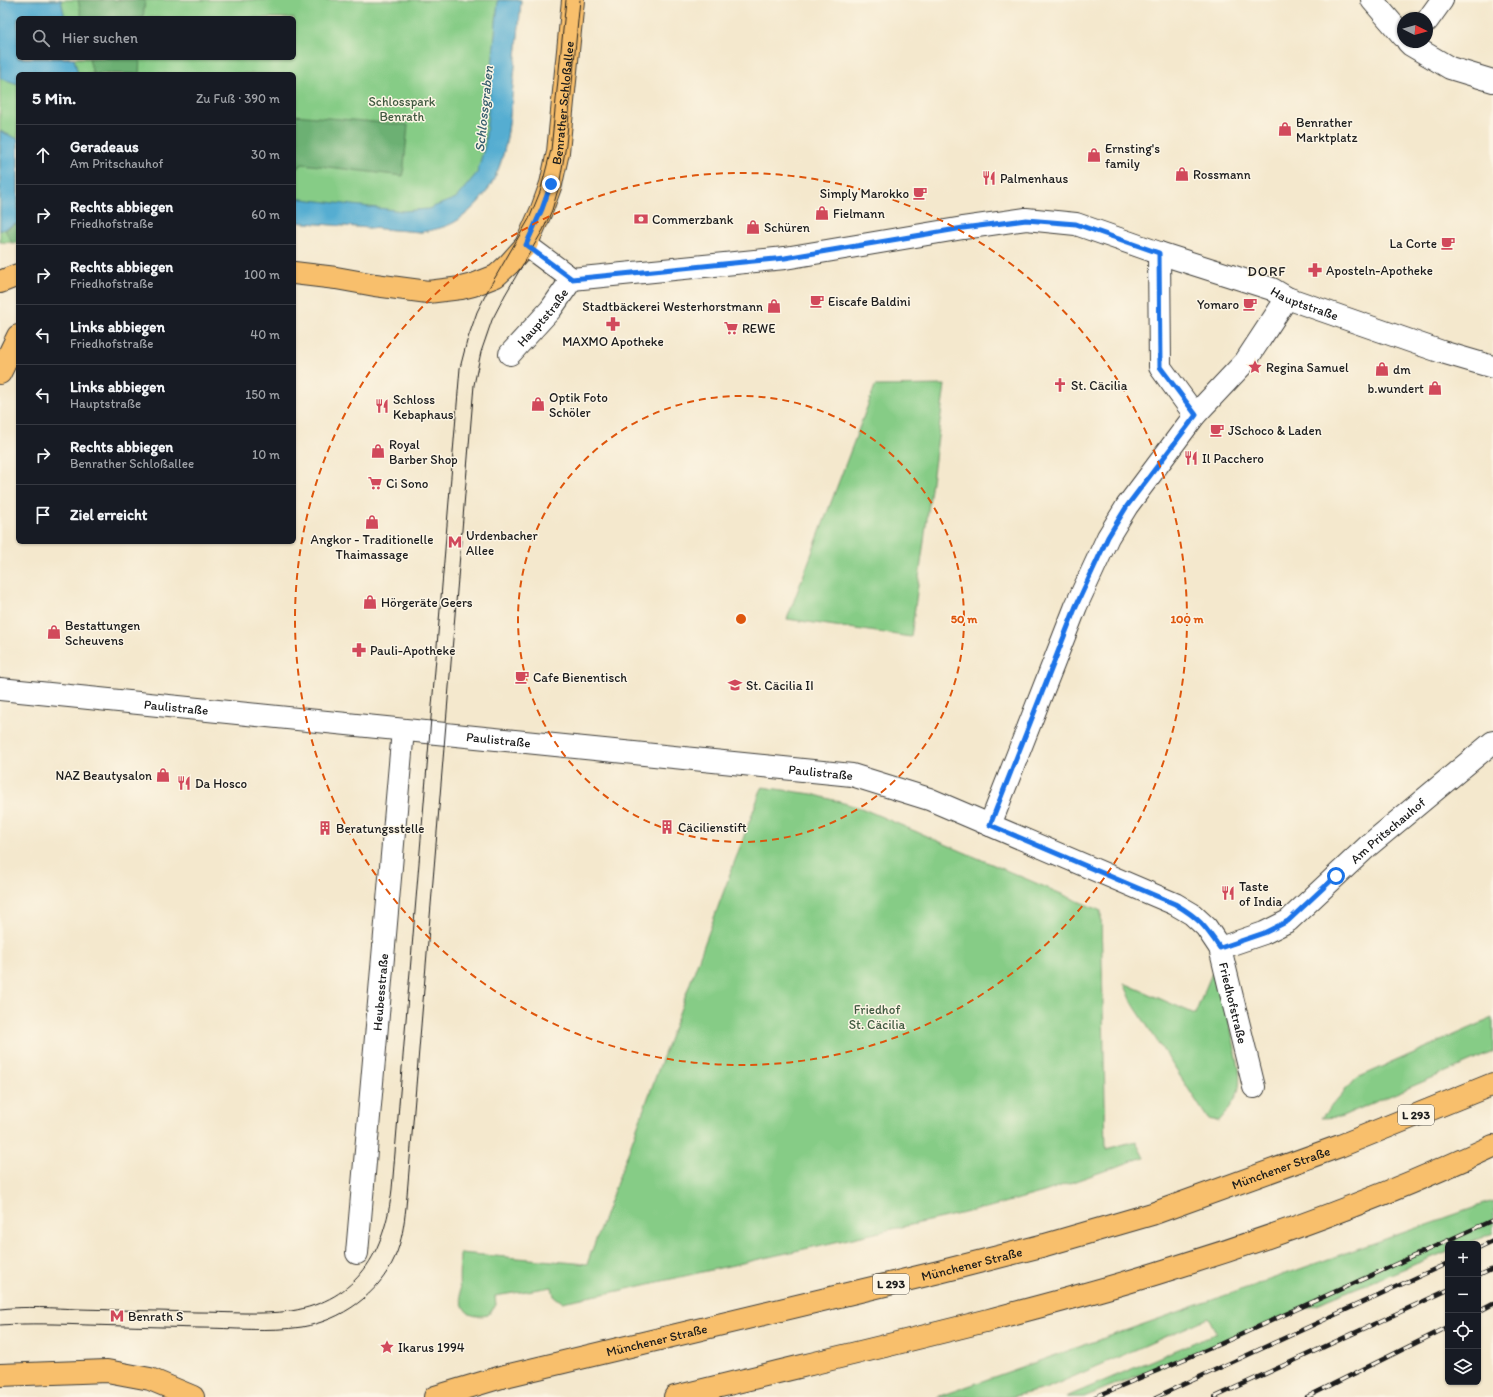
<!DOCTYPE html>
<html lang="de">
<meta charset="utf-8">
<style>
body{margin:0;font-family:Itim,sans-serif;background:#20242c;color:#f1f3f6}
.controls{position:absolute;right:12px;bottom:12px;display:grid;overflow:hidden;border-radius:6px;box-shadow:0 1px 3px #0004}
.controls button{width:36px;height:36px;display:grid;place-items:center;padding:0;border:0;border-bottom:1px solid #363941;background:#171b24;color:#f1f3f6;font:20px sans-serif}
.compass{position:absolute;left:1397px;top:12px;width:36px;height:36px;border-radius:50%;background:#171b24;box-shadow:0 1px 3px #0004;rotate:95deg}
.stop{position:absolute;width:12px;height:12px;margin:-9px;border:3px solid #1a73e8;border-radius:50%;background:#fff}
.stop.end{background:#1a73e8;border-color:#fff;box-shadow:0 1px 4px #0008}
.list{margin:0;padding:0;list-style:none}
h2{display:flex;justify-content:space-between;align-items:center;height:52px;margin:0;padding:0 16px;font-size:17px}
h2 small{font-size:13px;font-weight:400;color:#9ea1a6}
.list li{display:grid;grid-template-columns:26px 1fr auto;gap:12px;align-items:center;box-sizing:border-box;height:60px;padding:0 16px;border-top:1px solid #363941}
.list b{display:block;font-size:15px;white-space:nowrap}
.list p{margin:0;font-size:13px;white-space:nowrap;color:#9ea1a6}
.list em{font-size:13px;font-style:normal;color:#9ea1a6}
.icon{flex:none;width:22px;height:22px;fill:none;stroke:currentColor;stroke-width:2;stroke-linecap:round;stroke-linejoin:round}
.map{position:relative;flex:none;width:1493px;height:1397px;overflow:hidden}
.search{position:absolute;background:#171b24;box-shadow:0 1px 3px #0004;left:16px;top:16px;width:280px;height:44px;display:flex;align-items:center;gap:10px;box-sizing:border-box;padding:0 14px;border-radius:6px;color:#9ea1a6;font-size:15px}
.panel{position:absolute;background:#171b24;box-shadow:0 1px 3px #0004;left:16px;top:72px;width:280px;height:472px;border-radius:6px}
.map>svg:first-child{display:block}
.green{fill:#86cc86;stroke:#517451;fill-rule:evenodd}
.forest{fill:#6cb073;stroke:#446648}
.water{fill:#54add1;stroke:#386476}
.lines{fill:none;stroke-linecap:round;stroke-linejoin:round}
.minor-casing{stroke:#3c3b37;stroke-width:24}
.major-casing{stroke:#3c3b37;stroke-width:24}
.highway-casing{stroke:#3c3b37;stroke-width:24}
.minor{stroke:#fff;stroke-width:22}
.major{stroke:#f8bf6c;stroke-width:22}
.highway{stroke:#f8bf6c;stroke-width:22}
.tram{stroke:#1c1c1c;stroke-width:1}
.rail-casing{stroke:#1c1c1c;stroke-width:4.5}
.rail{stroke:#fcf5e5;stroke-width:3;stroke-dasharray:9;stroke-linecap:butt}
.route{stroke:#1a73e8;stroke-width:5}
.ring{fill:none;stroke:#de560d;stroke-width:2;stroke-dasharray:7 5}
.labels{text-anchor:middle;dominant-baseline:central;stroke-width:3;stroke-linejoin:round;paint-order:stroke}
.shield{fill:#fcf5e5;stroke:#5f5d58;stroke-width:1}
.shield-label{font-size:12px;font-weight:bold;fill:#1c1c1c}
.park-label{font-size:13px;fill:#415a41;stroke:#fcf5e5}
.street-label{font-size:13px;fill:#1c1c1c;stroke:#fcf5e5}
.poi-label{font-size:13px;fill:#1c1c1c;stroke:#fcf5e5;text-anchor:start}
.water-label{font-size:14px;font-style:italic;fill:#355d6d;stroke:#fcf5e5}
.neighbourhood-label{font-size:14px;letter-spacing:1px;fill:#1c1c1c;stroke:#fcf5e5}
.centre{fill:#de560d;stroke:#fcf5e5;stroke-width:2}
.ring-label{font-size:12px;text-anchor:middle;font-weight:bold;fill:#de560d;stroke:#fcf5e5;stroke-width:3;stroke-linejoin:round;paint-order:stroke}
</style>
<div class="map">
<svg width="1493" height="1397" viewBox="0 0 1493 1397">
<rect width="100%" height="100%" fill="#fcf5e5"/>
<filter id="ink" filterUnits="userSpaceOnUse"><feTurbulence type="fractalNoise" baseFrequency=".025" numOctaves="2"/><feDisplacementMap in="SourceGraphic" scale="8" xChannelSelector="R" yChannelSelector="G"/><feConvolveMatrix kernelMatrix="1 2 1 2 8 2 1 2 1" color-interpolation-filters="sRGB"/></filter>
<filter id="wash" filterUnits="userSpaceOnUse"><feTurbulence type="fractalNoise" baseFrequency=".012" numOctaves="4" result="noise"/><feDisplacementMap in="SourceGraphic" scale="16" xChannelSelector="R" yChannelSelector="G"/><feGaussianBlur stdDeviation="0.9" result="paint"/><feColorMatrix in="noise" values="0 0 0 0 0 0 0 0 0 0 0 0 0 0 0 0 0 1.4 0 .05"/><feComposite in="paint" operator="in"/></filter>
<g filter="url(#wash)">
<rect width="100%" height="100%" fill="#f4e8cd"/>
<path class="green" d="M0,0h521c-2,28 -5,57 -8,85 -5,52 -7,102 -55,135 -10,7 -25,10 -37,12l-127,-10v-148h-276v169l-18,-1zM18,18h276v40h-276z
M945,385l-34,252 -124,-18 88,-233z
M762,787l50,7 49,14 240,103 5,238 30,-8 8,16 -100,35 -58,16 -368,83 -56,11 -8,-6 -2,-9 -57,9 1,9 -8,10c-6,1 -12,2 -18,-1 -15,-8 -10,-46 -10,-61l127,11z
M1212,973l8,3 19,92c3,25 -4,34 -20,53l-11,-2 -75,-115 -9,-21 71,31z
M1493,1018v34l-153,65 -19,1 34,-39z
M1493,1201v32l-27,11h-18v7l-364,146h-18l150,-64 -8,-15 -163,71 -35,8h-73z"/>
<path class="forest" d="M78,0h67l-2,18h-61z
M89,58h51l-1,16h-46z
M294,115l114,10 -5,51 -100,-12 -9,6z
M18,223v20l-5,1 -8,-14z"/>
<path class="water" d="M0,0h61l4,18h-47v40h56l4,16h-60v10l-18,-6z
M498,0h23c-2,28 -5,57 -8,85 -5,52 -7,102 -55,135 -10,7 -25,10 -37,12l-127,-10v-24l109,13 25,-2 28,-11 21,-25 8,-28z
M0,131l18,8v84l-18,8z"/>
</g>
<g filter="url(#ink)">
<g class="lines">
<defs>
<g id="minor">
<path d="M1372,0l31,36"/>
<path d="M1427,21l15,-21"/>
<path d="M1408,42l3,3 39,23 43,13"/>
<path id="s1" d="M526,245l46,34 213,-21 178,-30 63,-9 50,5 83,29 113,36 15,9 155,54 51,15"/>
<path d="M1159,253l1,114 35,48"/>
<path id="s2" d="M510,354l41,-45 21,-30"/>
<path id="s3" d="M0,689l852,86 77,24 246,105 17,10 14,13 14,21 34,139"/>
<path d="M990,825l86,-219 32,-69 19,-31 68,-91 50,-53 42,-64"/>
<path id="s4" d="M1220,948l44,-15 24,-12 80,-75 125,-104"/>
<path id="s5" d="M357,1253l46,-523"/>
</g>
<g id="major">
<path id="s6" d="M294,273l42,5 39,7 53,7 33,-4 12,-3 23,-9 13,-12 17,-19 16,-36 9,-25 7,-32 15,-152"/>
<path d="M0,282l18,-7"/>
<path d="M0,373l18,-37"/>
</g>
<g id="highway">
<path d="M0,1375l107,-4 43,8 43,18"/>
<path id="s7" d="M435,1397l70,-21 434,-104 106,-27 107,-31 188,-68 153,-62"/>
<path d="M675,1397c105,-26 209,-50 314,-77 59,-16 119,-31 178,-50 111,-34 221,-75 326,-124"/>
</g>
</defs>
<use href="#minor" class="minor-casing"/>
<use href="#major" class="major-casing"/>
<use href="#highway" class="highway-casing"/>
<use href="#minor" class="minor"/>
<use href="#major" class="major"/>
<use href="#highway" class="highway"/>
<path class="tram" d="M0,1309c26,-3 53,-1 79,0 39,1 78,2 118,3 31,0 63,3 94,-1 67,-11 94,-59 101,-122l68,-821 7,-27 10,-29 12,-24 40,-69 11,-27 11,-42 15,-150
M0,1325c29,-2 59,-1 88,0 37,1 74,2 111,3 34,0 70,4 103,-1 40,-7 76,-32 93,-70 7,-16 9,-33 11,-50l68,-822 7,-33 11,-32 13,-25 38,-65 9,-20 7,-24 7,-41 14,-145"/>
<defs>
<path id="rail" d="M1478,1248l15,-7
M1478,1276l15,-7
M1478,1312l15,-8
M1095,1397l125,-53 273,-124
M1156,1397l292,-134
M1215,1397l233,-107
M1307,1397l141,-70"/>
</defs>
<use href="#rail" class="rail-casing"/>
<use href="#rail" class="rail"/>
</g>
</g>
<g class="lines" filter="url(#ink)">
<path class="route" d="M551,184l-9,25 -16,36 46,34 213,-21 178,-30 63,-8 50,4 83,29 1,114 36,48 -69,91 -19,31 -32,69 -86,219 185,79c24,14 30,22 45,44l44,-15 24,-12 48,-45"/>
</g>
<g class="ring">
<circle cx="741" cy="619" r="223"/>
<circle cx="741" cy="619" r="446"/>
</g>
<defs>
<symbol id="shop-bare" viewBox="-9 -9 18 18"><path d="M-5-2.5h2.3a2.7 3.5 0 0 1 5.4 0H5L5.5 6h-11ZM-1.5-2.5h3a1.5 2.3 0 0 0-3 0Z" fill="#d1495b" stroke="#fcf5e5" stroke-width="2.5" paint-order="stroke"/></symbol>
<symbol id="restaurant-bare" viewBox="-9 -9 18 18"><path d="M-5-6h1v4h1v-4h1v4h1v-4h1v5L-1.5 .5V6h-2V.5L-5-1ZM5-6V6H3V1.5H1.5Q1.5-4 5-6Z" fill="#d1495b" stroke="#fcf5e5" stroke-width="2.5" paint-order="stroke"/></symbol>
<symbol id="cafe-bare" viewBox="-9 -9 18 18"><path d="M-5.5-4.5H6V0H3Q3 3.5 0 3.5H-2.5Q-5.5 3.5-5.5 0ZM3-3.2v2h1.7v-2ZM-6 4.5H4V6H-6Z" fill="#d1495b" stroke="#fcf5e5" stroke-width="2.5" paint-order="stroke"/></symbol>
<symbol id="bank-bare" viewBox="-9 -9 18 18"><path d="M-6-4H6V4H-6ZM0-2.3a2.3 2.3 0 1 0 0 4.6a2.3 2.3 0 1 0 0-4.6Z" fill="#d1495b" stroke="#fcf5e5" stroke-width="2.5" paint-order="stroke"/></symbol>
<symbol id="pharmacy-bare" viewBox="-9 -9 18 18"><path d="M-2-6h4v4h4v4h-4v4h-4v-4h-4v-4h4Z" fill="#d1495b" stroke="#fcf5e5" stroke-width="2.5" paint-order="stroke"/></symbol>
<symbol id="supermarket-bare" viewBox="-9 -9 18 18"><path d="M-6-5.5h2.5l.6 2H6L4.5 2H-2.5L-4.4-4H-6ZM-1.5 3.2a1.3 1.3 0 1 0 .1 0ZM3 3.2a1.3 1.3 0 1 0 .1 0Z" fill="#d1495b" stroke="#fcf5e5" stroke-width="2.5" paint-order="stroke"/></symbol>
<symbol id="sight-bare" viewBox="-9 -9 18 18"><path d="M0-6L1.8-2.2L6-1.7L2.9 1.2L3.7 5.4L0 3.3L-3.7 5.4L-2.9 1.2L-6-1.7L-1.8-2.2Z" fill="#d1495b" stroke="#fcf5e5" stroke-width="2.5" paint-order="stroke"/></symbol>
<symbol id="church-bare" viewBox="-9 -9 18 18"><path d="M-1.2-6h2.4v3.5h3.3v2.4h-3.3V6h-2.4V-.1h-3.3v-2.4h3.3Z" fill="#d1495b" stroke="#fcf5e5" stroke-width="2.5" paint-order="stroke"/></symbol>
<symbol id="metro-bare" viewBox="-9 -9 18 18"><path d="M-5.5 5V-5H-3L0 0L3-5H5.5V5H3V-.5L0 4L-3-.5V5Z" fill="#d1495b" stroke="#fcf5e5" stroke-width="2.5" paint-order="stroke"/></symbol>
<symbol id="school-bare" viewBox="-9 -9 18 18"><path d="M0-5L7-2L0 1L-7-2ZM-4 1L0 2.5L4 1V4Q0 6-4 4Z" fill="#d1495b" stroke="#fcf5e5" stroke-width="2.5" paint-order="stroke"/></symbol>
<symbol id="building-bare" viewBox="-9 -9 18 18"><path d="M-4-6H4V6H1V3H-1V6H-4ZM-2.5-4.3h1.7v1.8h-1.7ZM.8-4.3h1.7v1.8H.8ZM-2.5-1h1.7V.8h-1.7ZM.8-1h1.7V.8H.8Z" fill="#d1495b" stroke="#fcf5e5" stroke-width="2.5" paint-order="stroke"/></symbol>
</defs>
<g fill-rule="evenodd">
<use href="#shop-bare" x="1275" y="119" width="20" height="20"/>
<use href="#shop-bare" x="1084" y="145" width="20" height="20"/>
<use href="#shop-bare" x="1172" y="164" width="20" height="20"/>
<use href="#restaurant-bare" x="979" y="168" width="20" height="20"/>
<use href="#cafe-bare" x="910" y="183" width="20" height="20"/>
<use href="#shop-bare" x="812" y="203" width="20" height="20"/>
<use href="#bank-bare" x="631" y="209" width="20" height="20"/>
<use href="#shop-bare" x="743" y="217" width="20" height="20"/>
<use href="#cafe-bare" x="1438" y="233" width="20" height="20"/>
<use href="#pharmacy-bare" x="1305" y="260" width="20" height="20"/>
<use href="#cafe-bare" x="807" y="291" width="20" height="20"/>
<use href="#cafe-bare" x="1240" y="294" width="20" height="20"/>
<use href="#shop-bare" x="764" y="296" width="20" height="20"/>
<use href="#pharmacy-bare" x="603" y="314" width="20" height="20"/>
<use href="#supermarket-bare" x="721" y="318" width="20" height="20"/>
<use href="#sight-bare" x="1245" y="357" width="20" height="20"/>
<use href="#shop-bare" x="1372" y="359" width="20" height="20"/>
<use href="#church-bare" x="1050" y="375" width="20" height="20"/>
<use href="#shop-bare" x="1425" y="378" width="20" height="20"/>
<use href="#shop-bare" x="528" y="394" width="20" height="20"/>
<use href="#restaurant-bare" x="372" y="396" width="20" height="20"/>
<use href="#cafe-bare" x="1207" y="420" width="20" height="20"/>
<use href="#shop-bare" x="368" y="441" width="20" height="20"/>
<use href="#restaurant-bare" x="1181" y="448" width="20" height="20"/>
<use href="#supermarket-bare" x="365" y="473" width="20" height="20"/>
<use href="#shop-bare" x="362" y="512" width="20" height="20"/>
<use href="#metro-bare" x="445" y="532" width="20" height="20"/>
<use href="#shop-bare" x="360" y="592" width="20" height="20"/>
<use href="#shop-bare" x="44" y="622" width="20" height="20"/>
<use href="#pharmacy-bare" x="349" y="640" width="20" height="20"/>
<use href="#cafe-bare" x="512" y="667" width="20" height="20"/>
<use href="#school-bare" x="725" y="675" width="20" height="20"/>
<use href="#shop-bare" x="153" y="765" width="20" height="20"/>
<use href="#restaurant-bare" x="174" y="773" width="20" height="20"/>
<use href="#building-bare" x="657" y="817" width="20" height="20"/>
<use href="#building-bare" x="315" y="818" width="20" height="20"/>
<use href="#restaurant-bare" x="1218" y="883" width="20" height="20"/>
<use href="#metro-bare" x="107" y="1306" width="20" height="20"/>
<use href="#sight-bare" x="377" y="1337" width="20" height="20"/>
</g>
<g class="labels">
<g class="shield">
<rect x="1398" y="1105" width="36" height="20" rx="3"/>
<rect x="873" y="1274" width="36" height="20" rx="3"/>
</g>
<g class="shield-label">
<text x="1416" y="1115">L 293</text>
<text x="891" y="1284">L 293</text>
</g>
<g class="park-label">
<text x="402" y="101">Schlosspark<tspan x="402" dy="15">Benrath</tspan></text>
<text x="877" y="1009">Friedhof<tspan x="877" dy="15">St. Cäcilia</tspan></text>
</g>
<g class="street-label">
<text stroke="none"><textPath href="#s6" startOffset="397">Benrather Schloßallee</textPath></text>
<text stroke="none"><textPath href="#s1" startOffset="808">Hauptstraße</textPath></text>
<text stroke="none"><textPath href="#s2" startOffset="49">Hauptstraße</textPath></text>
<text stroke="none"><textPath href="#s3" startOffset="177">Paulistraße</textPath></text>
<text stroke="none"><textPath href="#s3" startOffset="501">Paulistraße</textPath></text>
<text stroke="none"><textPath href="#s3" startOffset="825">Paulistraße</textPath></text>
<text stroke="none"><textPath href="#s4" startOffset="208">Am Pritschauhof</textPath></text>
<text stroke="none"><textPath href="#s5" startOffset="262">Heubesstraße</textPath></text>
<text stroke="none"><textPath href="#s3" startOffset="1325">Friedhofstraße</textPath></text>
<text stroke="none"><textPath href="#s7" startOffset="877">Münchener Straße</textPath></text>
<text stroke="none"><textPath href="#s7" startOffset="553">Münchener Straße</textPath></text>
<text stroke="none"><textPath href="#s7" startOffset="229">Münchener Straße</textPath></text>
</g>
<g class="poi-label">
<text x="1296" y="122">Benrather<tspan x="1296" dy="15">Marktplatz</tspan></text>
<text x="1105" y="148">Ernsting's<tspan x="1105" dy="15">family</tspan></text>
<text x="1193" y="174">Rossmann</text>
<text x="1000" y="178">Palmenhaus</text>
<text x="909" y="193" text-anchor="end">Simply Marokko</text>
<text x="833" y="213">Fielmann</text>
<text x="652" y="219">Commerzbank</text>
<text x="764" y="227">Schüren</text>
<text x="1437" y="243" text-anchor="end">La Corte</text>
<text x="1326" y="270">Aposteln-Apotheke</text>
<text x="828" y="301">Eiscafe Baldini</text>
<text x="1239" y="304" text-anchor="end">Yomaro</text>
<text x="763" y="306" text-anchor="end">Stadtbäckerei Westerhorstmann</text>
<text x="742" y="328">REWE</text>
<text x="613" y="341" text-anchor="middle">MAXMO Apotheke</text>
<text x="1266" y="367">Regina Samuel</text>
<text x="1393" y="369">dm</text>
<text x="1071" y="385">St. Cäcilia</text>
<text x="1424" y="388" text-anchor="end">b.wundert</text>
<text x="549" y="397">Optik Foto<tspan x="549" dy="15">Schöler</tspan></text>
<text x="393" y="399">Schloss<tspan x="393" dy="15">Kebaphaus</tspan></text>
<text x="1228" y="430">JSchoco &amp; Laden</text>
<text x="389" y="444">Royal<tspan x="389" dy="15">Barber Shop</tspan></text>
<text x="1202" y="458">Il Pacchero</text>
<text x="386" y="483">Ci Sono</text>
<text x="466" y="535">Urdenbacher<tspan x="466" dy="15">Allee</tspan></text>
<text x="372" y="539" text-anchor="middle">Angkor - Traditionelle<tspan x="372" dy="15">Thaimassage</tspan></text>
<text x="381" y="602">Hörgeräte Geers</text>
<text x="65" y="625">Bestattungen<tspan x="65" dy="15">Scheuvens</tspan></text>
<text x="370" y="650">Pauli-Apotheke</text>
<text x="533" y="677">Cafe Bienentisch</text>
<text x="746" y="685">St. Cäcilia II</text>
<text x="152" y="775" text-anchor="end">NAZ Beautysalon</text>
<text x="195" y="783">Da Hosco</text>
<text x="678" y="827">Cäcilienstift</text>
<text x="336" y="828">Beratungsstelle</text>
<text x="1239" y="886">Taste<tspan x="1239" dy="15">of India</tspan></text>
<text x="128" y="1316">Benrath S</text>
<text x="398" y="1347">Ikarus 1994</text>
</g>
<g class="water-label">
<text transform="translate(484 109) rotate(-84)">Schlossgraben</text>
</g>
<g class="neighbourhood-label">
<text x="1267" y="271">DORF</text>
</g>
</g>
<circle cx="741" cy="619" r="6" class="centre"/>
<g class="ring-label">
<text x="964" y="623">50 m</text>
<text x="1187" y="623">100 m</text>
</g>
</svg>
<div class="controls">
<button>+</button>
<button>−</button>
<button><svg class="icon" aria-label="locate" viewBox="0 0 24 24"><circle cx="12" cy="12" r="6"/><path d="M12 2v4M12 18v4M2 12h4M18 12h4"/></svg></button>
<button><svg class="icon" aria-label="layers" viewBox="0 0 24 24"><path d="M12 4l9 5-9 5-9-5zM3 14l9 5 9-5"/></svg></button>
</div>
<svg class="compass" viewBox="-18 -18 36 36"><path d="M0-13l5 13h-10z" fill="#e53935"/><path d="M0 13l5-13h-10z" fill="#9ea1a6"/></svg>
<div class="stop" style="left:1336px;top:876px"></div>
<div class="stop end" style="left:551px;top:184px"></div>
<div class="search"><svg class="icon" aria-label="search" viewBox="0 0 24 24"><circle cx="10" cy="10" r="6"/><path d="M15 15l6 6"/></svg>Hier suchen</div>
<section class="panel">
<h2>5 Min.<small>Zu Fuß · 390 m</small></h2>
<ul class="list">
<li><svg class="icon" aria-label="ahead" viewBox="0 0 24 24"><path d="M12 20V5M6 11l6-6 6 6"/></svg><div><b>Geradeaus</b><p>Am Pritschauhof</p></div><em>30 m</em></li>
<li><svg class="icon" aria-label="right" viewBox="0 0 24 24"><path d="M7 20v-9h11M14 6l5 5-5 5"/></svg><div><b>Rechts abbiegen</b><p>Friedhofstraße</p></div><em>60 m</em></li>
<li><svg class="icon" aria-label="right" viewBox="0 0 24 24"><path d="M7 20v-9h11M14 6l5 5-5 5"/></svg><div><b>Rechts abbiegen</b><p>Friedhofstraße</p></div><em>100 m</em></li>
<li><svg class="icon" aria-label="left" viewBox="0 0 24 24"><path d="M17 20v-9H6M10 6l-5 5 5 5"/></svg><div><b>Links abbiegen</b><p>Friedhofstraße</p></div><em>40 m</em></li>
<li><svg class="icon" aria-label="left" viewBox="0 0 24 24"><path d="M17 20v-9H6M10 6l-5 5 5 5"/></svg><div><b>Links abbiegen</b><p>Hauptstraße</p></div><em>150 m</em></li>
<li><svg class="icon" aria-label="right" viewBox="0 0 24 24"><path d="M7 20v-9h11M14 6l5 5-5 5"/></svg><div><b>Rechts abbiegen</b><p>Benrather Schloßallee</p></div><em>10 m</em></li>
<li><svg class="icon" aria-label="arrive" viewBox="0 0 24 24"><path d="M6 21V4h12l-3 4 3 4H6"/></svg><div><b>Ziel erreicht</b></div></li>
</ul>
</section>
</div>
